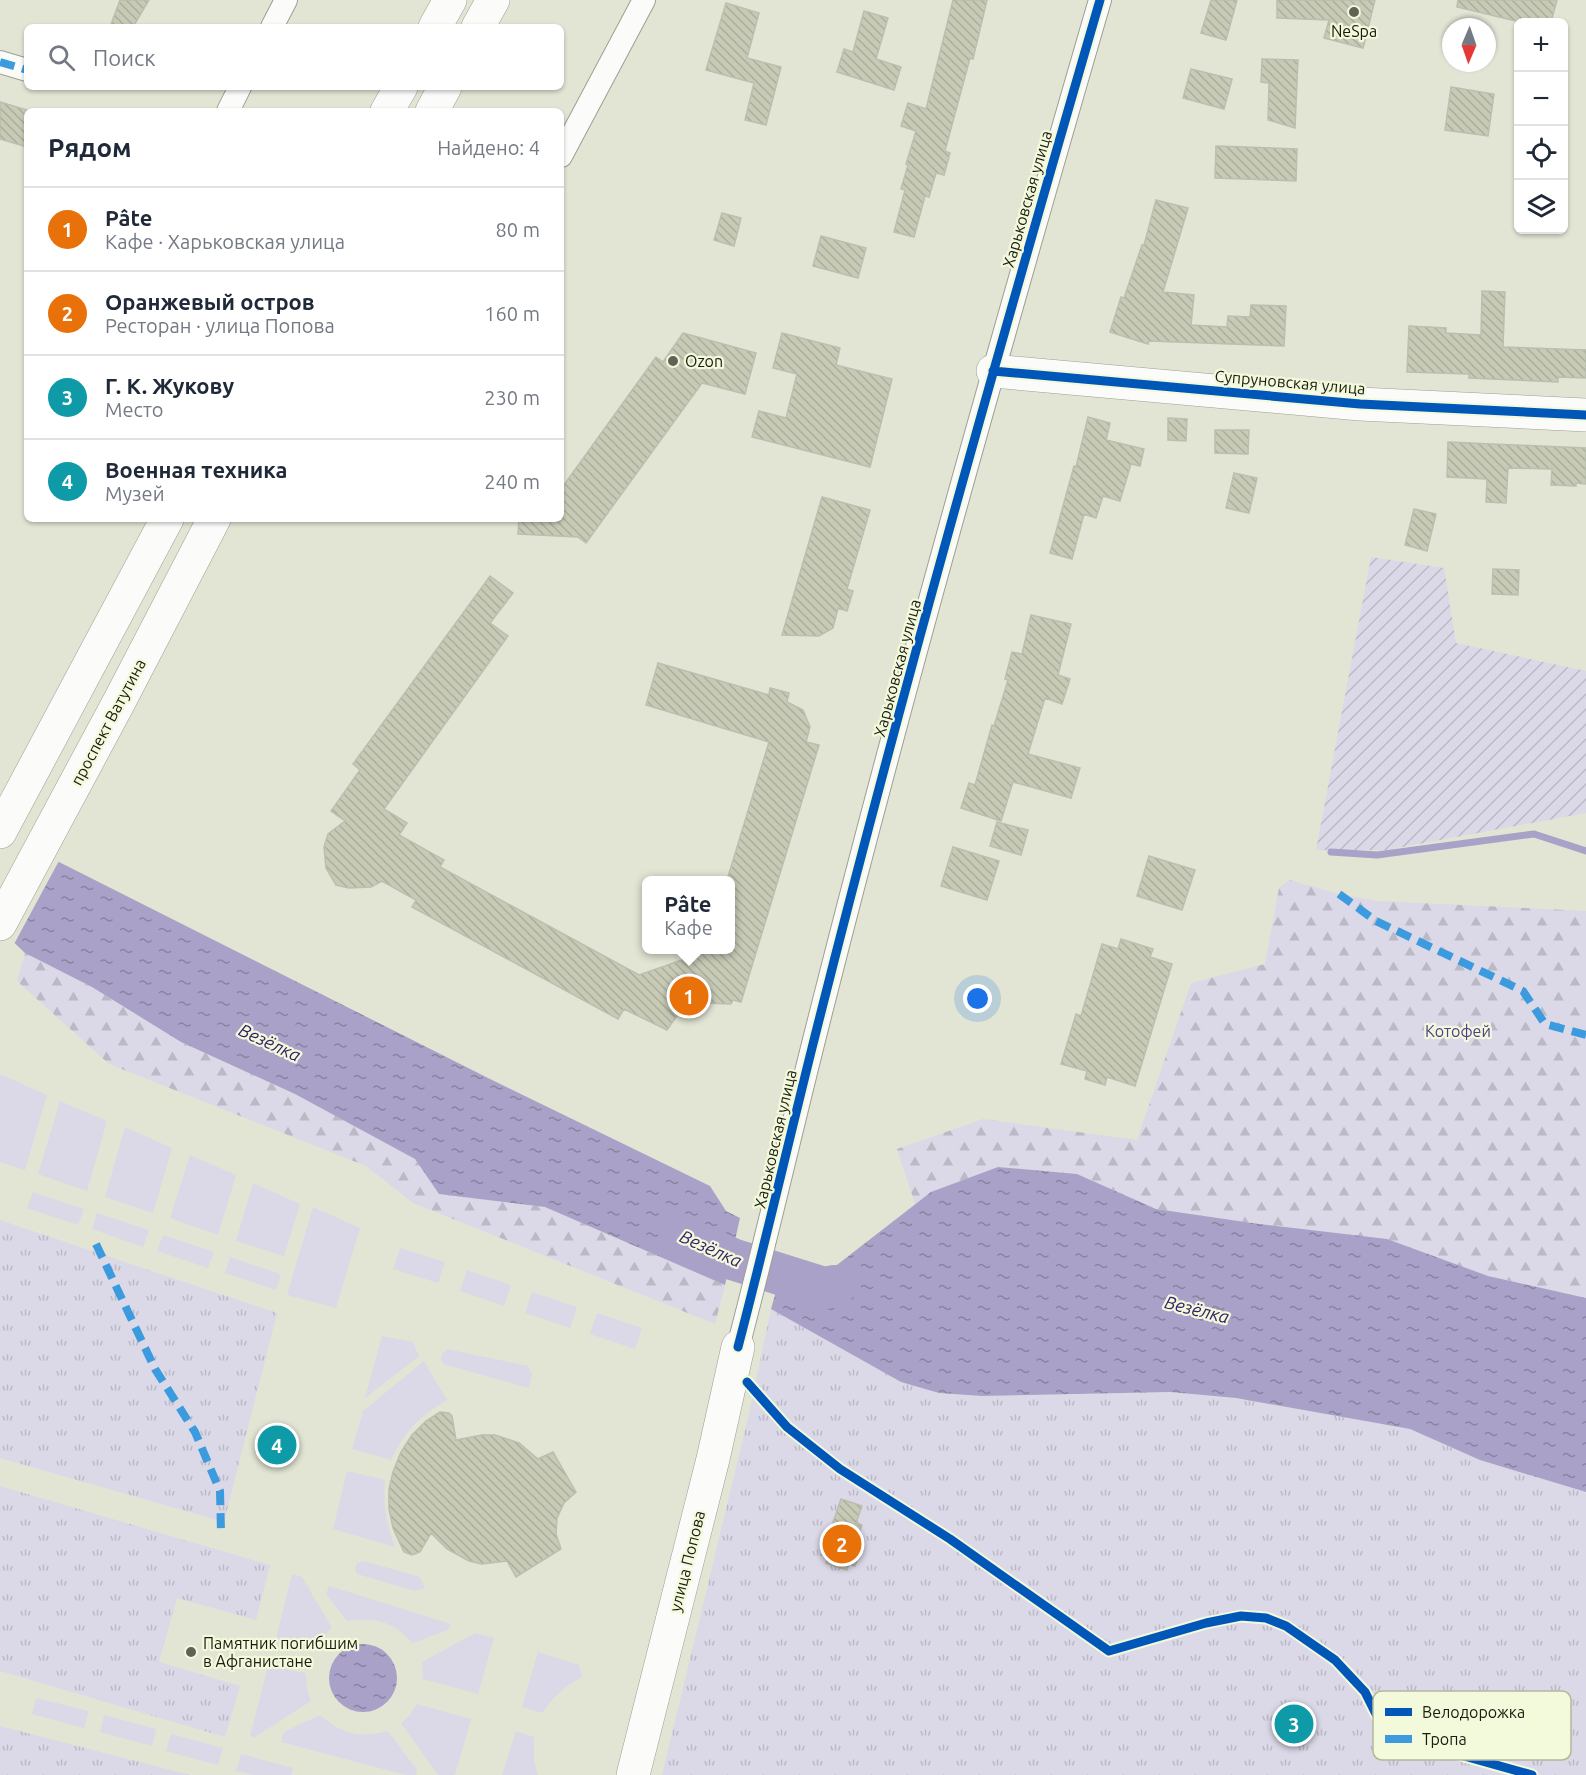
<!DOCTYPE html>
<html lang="ru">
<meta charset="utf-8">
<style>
body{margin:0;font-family:Ubuntu,sans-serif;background:#f6f6f7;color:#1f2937}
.controls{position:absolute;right:18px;top:18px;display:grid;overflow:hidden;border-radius:9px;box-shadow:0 2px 4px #0004}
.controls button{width:54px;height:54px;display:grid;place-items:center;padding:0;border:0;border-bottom:2px solid #e0e1e3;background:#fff;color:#1f2937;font:30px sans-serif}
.compass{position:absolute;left:1442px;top:18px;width:54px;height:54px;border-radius:50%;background:#fff;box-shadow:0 2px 4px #0004;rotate:182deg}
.you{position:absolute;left:978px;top:999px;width:21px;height:21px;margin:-15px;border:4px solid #fff;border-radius:50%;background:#1a73e8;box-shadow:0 0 0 9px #1a73e833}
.badge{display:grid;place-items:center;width:39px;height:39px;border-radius:50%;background:#606255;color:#fff;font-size:20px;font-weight:700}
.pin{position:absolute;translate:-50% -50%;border:3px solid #fff;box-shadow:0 2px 6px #0006}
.popup{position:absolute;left:642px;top:876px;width:93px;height:78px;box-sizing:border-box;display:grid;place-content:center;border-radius:9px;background:#fff;filter:drop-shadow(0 2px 4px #0005);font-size:20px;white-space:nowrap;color:#747a83}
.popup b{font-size:22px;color:#1f2937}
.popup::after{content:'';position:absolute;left:50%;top:100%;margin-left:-12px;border:12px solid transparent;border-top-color:#fff}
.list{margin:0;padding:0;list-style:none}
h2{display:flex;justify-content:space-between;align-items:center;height:78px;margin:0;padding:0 24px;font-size:26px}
h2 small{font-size:20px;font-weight:400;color:#747a83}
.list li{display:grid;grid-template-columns:39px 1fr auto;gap:18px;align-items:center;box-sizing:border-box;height:84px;padding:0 24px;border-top:2px solid #e0e1e3}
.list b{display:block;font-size:22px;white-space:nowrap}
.list p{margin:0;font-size:20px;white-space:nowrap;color:#747a83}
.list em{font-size:20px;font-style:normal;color:#747a83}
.icon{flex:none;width:33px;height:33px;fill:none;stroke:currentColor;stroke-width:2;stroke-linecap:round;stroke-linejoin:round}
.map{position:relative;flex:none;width:1586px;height:1775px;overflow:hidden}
.search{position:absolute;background:#fff;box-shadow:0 2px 4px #0004;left:24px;top:24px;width:540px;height:66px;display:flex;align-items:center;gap:15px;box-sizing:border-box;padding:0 21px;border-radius:9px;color:#747a83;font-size:22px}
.panel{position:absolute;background:#fff;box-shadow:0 2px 4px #0004;left:24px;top:108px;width:540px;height:414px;border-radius:9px}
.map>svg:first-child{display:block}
.grass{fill:#dbd8e8}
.forest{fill:url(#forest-firs)}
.park{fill:url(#park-tufts)}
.garden{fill:url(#garden-furrows)}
.water{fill:url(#water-ripples)}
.pier{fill:#e2e5d4}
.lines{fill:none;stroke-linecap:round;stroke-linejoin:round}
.stream{stroke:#a9a1c7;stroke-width:7}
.river{stroke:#a9a1c7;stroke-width:42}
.building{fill:url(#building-back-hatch);stroke:#bbbeb0;stroke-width:1.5}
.street-casing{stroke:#9d9f93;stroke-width:24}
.secondary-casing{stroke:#9d9f93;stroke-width:34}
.primary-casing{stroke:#9d9f93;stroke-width:34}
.street{stroke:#fbfbf9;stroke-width:22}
.secondary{stroke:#fbfbf9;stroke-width:33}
.primary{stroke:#fbfbf9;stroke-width:33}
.quiet{stroke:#3b9bde;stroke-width:8;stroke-dasharray:15 8;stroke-linecap:butt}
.cycleway-casing{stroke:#f3f9db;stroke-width:13}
.cycleway{stroke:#0057b8;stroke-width:9}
.poi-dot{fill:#606255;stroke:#f3f9db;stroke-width:2}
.labels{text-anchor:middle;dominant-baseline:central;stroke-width:4.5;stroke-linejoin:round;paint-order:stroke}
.poi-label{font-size:16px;fill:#1a1c11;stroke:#f3f9db;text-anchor:start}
.street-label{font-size:16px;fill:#1a1c11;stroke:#f3f9db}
.park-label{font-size:16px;fill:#523d89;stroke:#f3f9db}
.water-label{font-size:18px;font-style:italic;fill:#351d67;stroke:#f3f9db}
.key{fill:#f3f9db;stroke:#b2b79e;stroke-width:1.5}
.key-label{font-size:16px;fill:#1a1c11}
</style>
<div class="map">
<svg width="1586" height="1775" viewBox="0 0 1586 1775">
<defs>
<pattern id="forest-firs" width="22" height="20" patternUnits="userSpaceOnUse" patternTransform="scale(1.5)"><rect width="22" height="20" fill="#dbd8e8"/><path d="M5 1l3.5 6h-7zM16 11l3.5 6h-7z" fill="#bbb9c6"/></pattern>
<pattern id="park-tufts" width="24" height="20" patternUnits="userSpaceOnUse" patternTransform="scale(1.5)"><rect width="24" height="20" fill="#dbd8e8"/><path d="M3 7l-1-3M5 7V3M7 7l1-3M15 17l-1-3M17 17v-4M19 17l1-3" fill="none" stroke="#bbb9c6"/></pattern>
<pattern id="garden-furrows" width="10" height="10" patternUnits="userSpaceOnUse" patternTransform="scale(1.5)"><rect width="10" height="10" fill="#dbd8e8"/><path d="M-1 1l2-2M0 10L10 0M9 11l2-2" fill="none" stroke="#bbb9c6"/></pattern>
<pattern id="water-ripples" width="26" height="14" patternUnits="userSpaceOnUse" patternTransform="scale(1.5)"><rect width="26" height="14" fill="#a9a1c7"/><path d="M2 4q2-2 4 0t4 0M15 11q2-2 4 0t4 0" fill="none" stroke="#8982a0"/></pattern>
<pattern id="building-back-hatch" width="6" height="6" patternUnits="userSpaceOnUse" patternTransform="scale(1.5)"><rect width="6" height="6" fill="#c7cbb6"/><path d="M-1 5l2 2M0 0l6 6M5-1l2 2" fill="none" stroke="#aaae9b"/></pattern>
</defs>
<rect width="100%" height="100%" fill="#e2e5d4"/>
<path class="grass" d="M0,1074l47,21 -22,75 -25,-8z
M60,1101l47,20 -20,70 -49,-17z
M125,1127l47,21 -19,65 -48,-16z
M190,1155l46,20 -18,60 -48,-17z
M253,1183l47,21 -16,52 -48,-15z
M33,1192l51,17 -6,16 -51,-17z
M313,1207l47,21 -24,80 -49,-13z
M97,1213l52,17 -6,17 -51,-18z
M163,1235l51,17 -6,16 -51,-17z
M400,1248l45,14 -7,21 -45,-14z
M230,1257l51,17 -5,16 -51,-17z
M467,1270l44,15 -7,21 -44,-15z
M532,1292l45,15 -7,21 -45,-15z
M597,1313l45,15 -7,21 -45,-15z
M382,1336l31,6 6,14 -54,42z
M447,1349l81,17 4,8 -3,14 -86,-24 -2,-5 1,-5z
M424,1361l23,39c-27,15 -43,33 -56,60l-39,-11 11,-38z
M347,1471l38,9c-2,25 1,44 10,67l-62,-18z
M364,1561l56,16 5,11 -10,3 -58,-17 -2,-5 2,-6z
M292,1574l10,3 30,51 -10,9 -10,14 -37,-8z
M329,1586l122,38 -3,6 -35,13c-20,-22 -37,-26 -66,-22l-21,-27z
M475,1633l19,5 -16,56 -55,-15 -1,-17z
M538,1652l41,13 3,12c-18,10 -29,20 -40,36l-20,-6z
M268,1666l38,7 1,16 4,12 -56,36 -5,-1z
M36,1698l53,13 -5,17 -52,-14z
M417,1704l54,15 -16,56h-17l-37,-52 9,-8z
M104,1715l52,14 -4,17 -52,-14z
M320,1715c23,20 40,23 68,16l29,39 -1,5h-10l-125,-33 3,-10z
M516,1731l18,6v25l4,13h-36z
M171,1734l52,14 -5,17 -52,-14z
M241,1754l52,14 -2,7h-38l-17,-4z"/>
<path class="forest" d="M1290,880l49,14 39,7 208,10v387l-327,-74 -103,-15 -79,-35 -79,-7 -66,25 -17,12 -18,-55 86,-30 154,21 54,-157 74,-19 14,-76z
M25,953l67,34 89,55 114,52 120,65 25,35 105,13 180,78 -10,39 -302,-121 -47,-37 -257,-102 -92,-83z"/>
<path class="park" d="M0,1220l277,93 -53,209 -224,-64z
M771,1309l130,73 38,11 43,3 188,-4 66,6 174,31 70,31 106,32v283h-924l86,-357z
M0,1486l270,79 -14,55 -79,-22 -18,64 81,24 -15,51 -225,-66z
M0,1726l190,49h-190z"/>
<path class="garden" d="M1371,557l73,11 12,75 130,28v142l-200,37h-70z"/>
<path class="water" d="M0,837l61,26 427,215 222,108 16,25 14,7 -15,67 -180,-78 -106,-13 -24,-35 -120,-65 -114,-52 -89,-55 -67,-34 -25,-24z
M998,1167l79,7 79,35 103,15 128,15 101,37 98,22v194l-106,-32 -70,-31 -174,-31 -66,-6 -188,4 -43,-3 -38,-11 -130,-73 13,-45 28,6 21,-2 98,-76z
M329 1678a34 34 0 1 1 68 0a34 34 0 1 1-68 0Z"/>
<path class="pier" d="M0,834l60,25 -47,87 -13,-13z"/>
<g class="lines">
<path class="stream" d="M1331,852l46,3 157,-21 52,17"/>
<path class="river" d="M679,1235l53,24 92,29 11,-2"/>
</g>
<path class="building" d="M120,0h29l-16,27h-23z
M953,0h34l-14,59 -3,-1 -25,93 5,2 -6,22 -8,-2 -7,24 -4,-1 -11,41 -20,-5 11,-42 -4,-1 7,-24 -2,-1 10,-33 -15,-5 7,-23 18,6z
M1211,0h26l-11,40 -25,-7z
M1277,0h98l-12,48 -39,-10 5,-18 -52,-2z
M1458,0h99l-6,22 -24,-2 -3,2h-4l-63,-15z
M726,3l33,10 -12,45 34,9 -15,58 -21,-5 9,-37 -48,-13z
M864,11l24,7 -12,41 25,8 -7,23 -57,-18 7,-23 9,3z
M1262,59l36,1 -3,68 -27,-8 1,-37 -8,-1z
M1191,69l41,10 -8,30 -41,-11z
M1451,87l43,7 -6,42 -43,-6z
M0,102l27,8v37l-27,-8z
M1216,146l81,3 -1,32 -81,-3z
M1156,200l32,8 -25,84 31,3 -3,30 36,2 1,-11 22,1 1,-12 35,1 -2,40 -135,-5 -1,3 -38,-12 11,-35 3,1 18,-53h2z
M722,213l19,5 -7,28 -20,-6z
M821,236l45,12 -8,30 -45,-12z
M1482,291l23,1 -2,55 83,3v28l-28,-1v5l-89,-4v-4l-62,-2 2,-46 37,2v5l35,2z
M683,333l73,20 -11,41 -43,-11 -116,160 -8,-6 -60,-3 1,-15h42v-30l95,-132 7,5z
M782,333l58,15 -4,17 56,14 -22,88 -118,-30 7,-26 27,7 11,-44 -24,-6z
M1088,417l22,6 -4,17 38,9 -4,17 -9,-2 -11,37 -17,-5 -7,22 -12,-4 -12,45 -22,-6 24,-87 2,1z
M1168,418l19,1 -1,22 -18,-1z
M1215,430h34l-1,24 -33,-1z
M1448,442l138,6v36l-10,-1v3l-25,-1 1,-16 -44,-1 -2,35 -20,-1 1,-23 -40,-2z
M1234,473l23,5 -8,35 -23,-5z
M822,497l48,13 -23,79 6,2 -6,20 -9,-3 -5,20 -14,8 -37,-1z
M1414,509l22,5 -9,37 -22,-6z
M1493,569l26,1 -1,25 -26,-1z
M490,576l23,17 -23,30 18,13 -124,173 23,14 -8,12 45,25 -4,7 199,108 66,-23 1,-2h25v-70h-4l42,-138 -123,-37 12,-42 111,32 1,-7 19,5 -2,9 16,8 7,17 -4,15 13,3 -78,257 -8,-2 -2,4 -31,-1 -13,6 -11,8 -9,13 -43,-21 -6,10 -206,-112 4,-7 -34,-19 -11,6 -22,1 -13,-3 -10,-17 -2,-21 4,-13 17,-13 -14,-10 29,-41 -7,-6z
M1031,615l40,9 -13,51 12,4 -8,25 -17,-6 -17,56 52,14 -9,30 -58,-16 -12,39 -40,-13 8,-25 6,2 17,-60 2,1 14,-46 -3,-1 7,-27 10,2z
M997,822l31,8 -7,25 -31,-9z
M953,847l46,14 -12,39 -46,-14z
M1149,856l46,14 -13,40 -45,-14z
M1121,939l32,10 -3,8 22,7 -37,122 -28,-9 -2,8 -20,-6 2,-8 -26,-7 15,-50 5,2 21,-72 16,5z
M440,1412l9,1 3,3 4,24 26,-5h13l24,8 19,16 15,-7 23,40 -12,11 -7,15 -1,16 5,15 -45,28 -9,-16 -25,3 -13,-3 -22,-12 -16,-16 -11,19 -8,3 -8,-3 -11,-24 -4,-19v-20l4,-17 8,-20 11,-17 14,-14z
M841,1499l21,7 -6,17 6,2 -6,18 6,3 -7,20 -6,-2 -2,6 -21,-7 2,-6 -6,-2z"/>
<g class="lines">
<defs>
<path id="street" d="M272,27l14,-27
M0,62l27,8
M228,111l12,-24
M561,156l83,-156
M738,1347c26,-99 49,-199 74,-299 88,-351 187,-700 288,-1048"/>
<path id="secondary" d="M993,371l367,33 226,11
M633,1775l80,-316 25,-112"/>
<path id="primary" d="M435,27l15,-27
M478,27l15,-27
M387,111l14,-24
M432,111l13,-24
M0,832l167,-313
M0,924l120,-224 94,-181"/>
</defs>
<use href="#street" class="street-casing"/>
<use href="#secondary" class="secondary-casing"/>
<use href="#primary" class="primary-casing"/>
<use href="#street" class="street"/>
<use href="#secondary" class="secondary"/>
<use href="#primary" class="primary"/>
<path class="quiet" d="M0,62l27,8
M1339,894l37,27 147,70 22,33 41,11
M96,1244l59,125 40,63 25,59 1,41"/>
<defs>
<path id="cycleway" d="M993,371l367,33 226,11
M738,1347c26,-99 49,-199 74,-299 88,-351 187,-700 288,-1048
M747,1382l40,45 53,42 110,70 159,112 97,-28 35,-7 25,2 20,8 49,34 30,32 21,42 146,41"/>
</defs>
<use href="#cycleway" class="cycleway-casing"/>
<use href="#cycleway" class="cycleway"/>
</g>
<g class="poi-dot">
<circle cx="1354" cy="12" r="6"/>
<circle cx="673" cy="361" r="6"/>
<circle cx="191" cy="1652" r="6"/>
</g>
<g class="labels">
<g class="poi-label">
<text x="1354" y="31" text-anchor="middle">NeSpa</text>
<text x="685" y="361">Ozon</text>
<text x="203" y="1643">Памятник погибшим<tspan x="203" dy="18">в Афганистане</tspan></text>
</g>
<g class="street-label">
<text transform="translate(1027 199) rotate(-74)">Харьковская улица</text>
<text transform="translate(1290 382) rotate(5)">Супруновская улица</text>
<text transform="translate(897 668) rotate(-75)">Харьковская улица</text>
<text transform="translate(108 722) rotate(-62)">проспект Ватутина</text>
<text transform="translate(775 1139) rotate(-77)">Харьковская улица</text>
<text transform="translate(687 1561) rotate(-76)">улица Попова</text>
</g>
<g class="park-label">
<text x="1458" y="1031">Котофей</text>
</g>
<g class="water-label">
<text transform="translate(270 1042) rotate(25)">Везёлка</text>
<text transform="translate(711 1248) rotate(24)">Везёлка</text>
<text transform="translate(1197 1309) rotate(14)">Везёлка</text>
</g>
</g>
<rect x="1373" y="1691" width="198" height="69" rx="9" class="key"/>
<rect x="1385" y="1708" width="27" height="8" fill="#0057b8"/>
<rect x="1385" y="1735" width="27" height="8" fill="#3b9bde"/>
<g class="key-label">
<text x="1422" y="1718">Велодорожка</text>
<text x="1422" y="1745">Тропа</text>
</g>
</svg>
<div class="controls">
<button>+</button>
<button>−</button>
<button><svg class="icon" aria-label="locate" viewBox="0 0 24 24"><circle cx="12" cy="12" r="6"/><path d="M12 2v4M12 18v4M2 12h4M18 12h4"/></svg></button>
<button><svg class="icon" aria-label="layers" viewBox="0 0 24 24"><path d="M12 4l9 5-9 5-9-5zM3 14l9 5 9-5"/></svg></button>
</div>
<svg class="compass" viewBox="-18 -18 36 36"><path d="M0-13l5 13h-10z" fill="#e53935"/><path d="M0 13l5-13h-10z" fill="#747a83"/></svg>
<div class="you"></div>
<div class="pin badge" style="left:689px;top:996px;background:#e8710a">1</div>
<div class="popup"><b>Pâte</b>Кафе</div>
<div class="pin badge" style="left:842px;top:1544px;background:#e8710a">2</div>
<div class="pin badge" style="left:1294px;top:1724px;background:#0f9aa8">3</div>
<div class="pin badge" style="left:277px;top:1445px;background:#0f9aa8">4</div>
<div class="search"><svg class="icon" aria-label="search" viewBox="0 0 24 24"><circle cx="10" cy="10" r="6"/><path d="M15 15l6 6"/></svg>Поиск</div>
<section class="panel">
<h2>Рядом<small>Найдено: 4</small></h2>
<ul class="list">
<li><span class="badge" style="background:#e8710a">1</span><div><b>Pâte</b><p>Кафе · Харьковская улица</p></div><em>80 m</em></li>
<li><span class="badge" style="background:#e8710a">2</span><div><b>Оранжевый остров</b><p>Ресторан · улица Попова</p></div><em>160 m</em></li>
<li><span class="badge" style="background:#0f9aa8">3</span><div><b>Г. К. Жукову</b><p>Место</p></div><em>230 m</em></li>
<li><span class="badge" style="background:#0f9aa8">4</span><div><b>Военная техника</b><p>Музей</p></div><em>240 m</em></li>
</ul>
</section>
</div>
